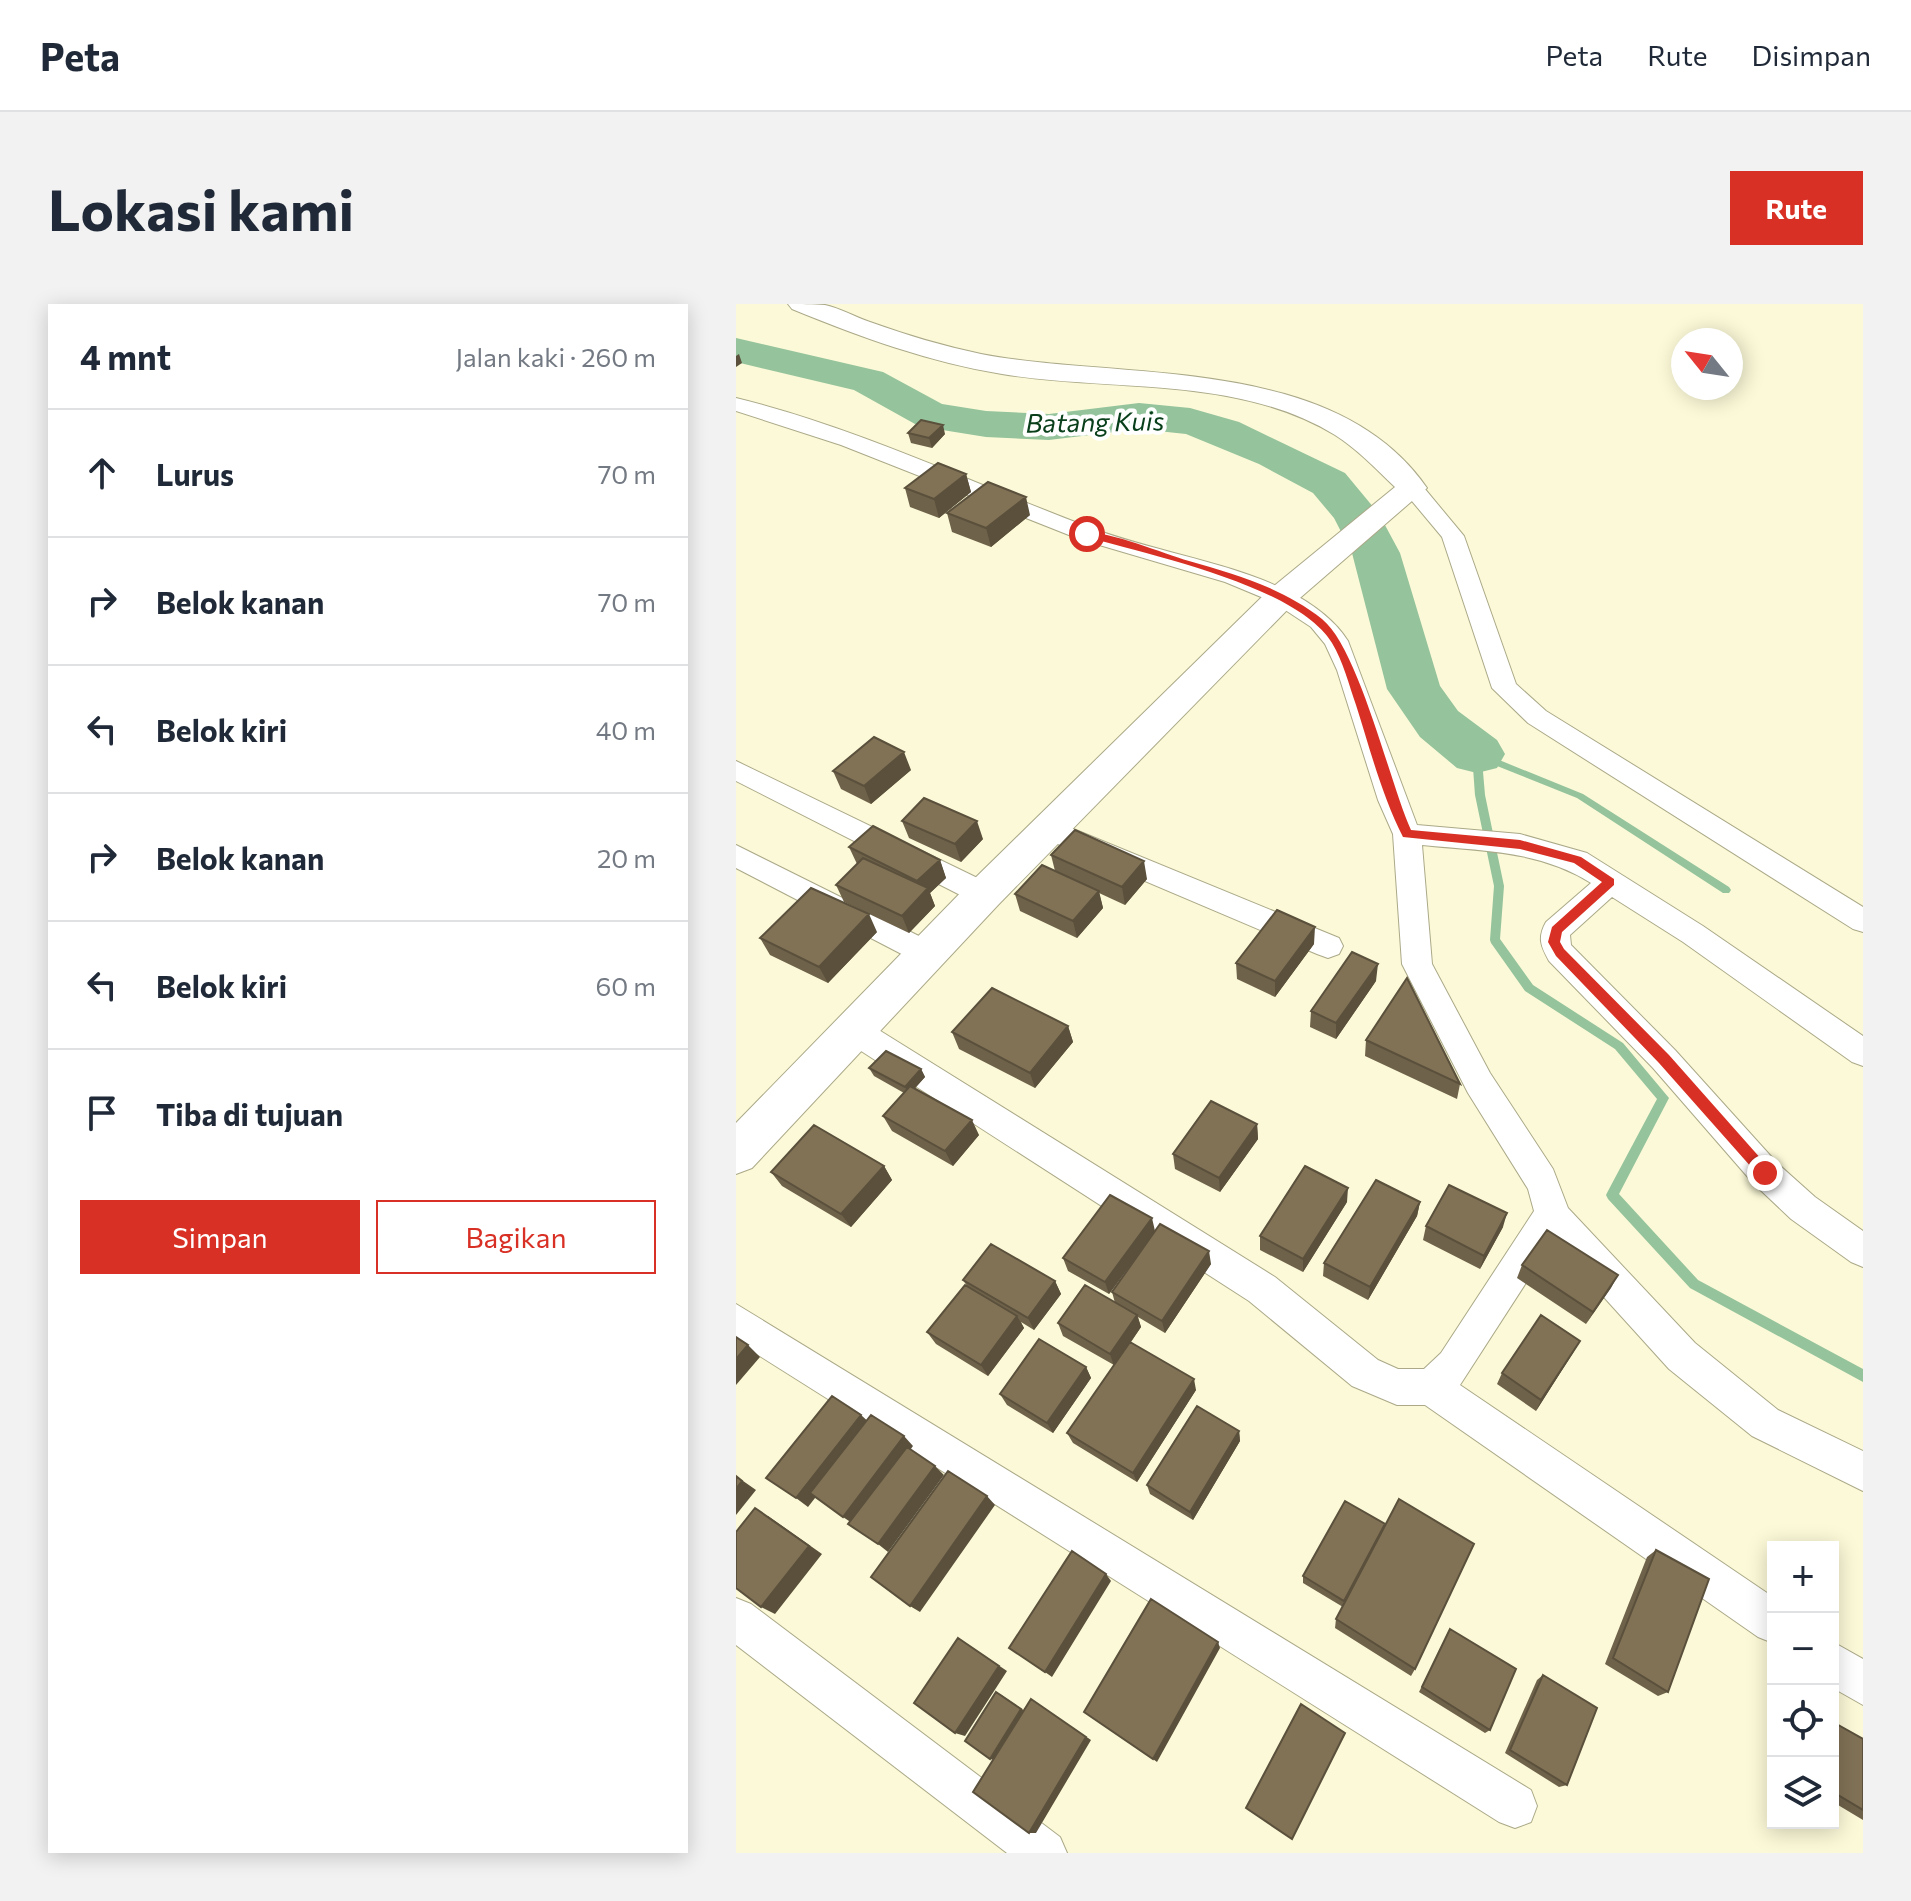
<!DOCTYPE html>
<html lang="id">
<meta charset="utf-8">
<style>
body{margin:0;font-family:Commissioner,sans-serif;background:#f2f2f3;color:#1f2937}
.controls{position:absolute;right:24px;bottom:24px;display:grid;overflow:hidden;border-radius:0px;box-shadow:0 4px 20px #0003}
.controls button{width:72px;height:72px;display:grid;place-items:center;padding:0;border:0;border-bottom:2px solid #e0e1e3;background:#fff;color:#1f2937;font:40px sans-serif}
.compass{position:absolute;left:935px;top:24px;width:72px;height:72px;border-radius:50%;background:#fff;box-shadow:0 4px 20px #0003;rotate:300deg}
.stop{position:absolute;width:24px;height:24px;margin:-18px;border:6px solid #d93025;border-radius:50%;background:#fff}
.stop.end{background:#d93025;border-color:#fff;box-shadow:0 2px 8px #0008}
.list{margin:0;padding:0;list-style:none}
h2{display:flex;justify-content:space-between;align-items:center;height:104px;margin:0;padding:0 32px;font-size:34px}
h2 small{font-size:26px;font-weight:400;color:#747a83}
.list li{display:grid;grid-template-columns:52px 1fr auto;gap:24px;align-items:center;box-sizing:border-box;height:128px;padding:0 32px;border-top:2px solid #e0e1e3}
.list b{display:block;font-size:30px;white-space:nowrap}
.list em{font-size:26px;font-style:normal;color:#747a83}
.actions{display:flex;gap:16px;padding:24px 32px}
.actions a{flex:1;padding:18px 0;border:2px solid #d93025;border-radius:0px;text-align:center;font-size:28px;color:#d93025}
.actions .main{background:#d93025;color:#fff}
.icon{flex:none;width:44px;height:44px;fill:none;stroke:currentColor;stroke-width:2;stroke-linecap:round;stroke-linejoin:round}
.map{position:relative;flex:none;width:1127px;height:1549px;overflow:hidden;border-radius:0px}
header{display:flex;align-items:center;gap:48px;box-sizing:border-box;height:112px;padding:0 40px;background:#fff;border-bottom:2px solid #e0e1e3}
header strong{font-size:38px}
nav{display:flex;gap:44px;margin-inline-start:auto;font-size:28px}
.intro{display:flex;align-items:center;justify-content:space-between;box-sizing:border-box;height:192px;padding:0 48px}
h1{margin:0;font-size:56px}
.button{padding:20px 36px;border-radius:0px;background:#d93025;color:#fff;font-size:28px;font-weight:700}
main{display:flex;gap:48px;padding:0 48px}
aside{flex:1;background:#fff;border-radius:0px;box-shadow:0 4px 20px #0003}
.map>svg:first-child{display:block}
.lines{fill:none;stroke-linecap:round;stroke-linejoin:round}
.stream{fill:#94c39c;fill-rule:evenodd}
.river{fill:#94c39c;fill-rule:evenodd}
.street-casing{stroke:#aba988;stroke-width:2}
.secondary-casing{stroke:#aba988;stroke-width:2}
.street{fill:#fff;fill-rule:evenodd}
.secondary{fill:#fff;fill-rule:evenodd}
.wall{fill:#6f624a}
.shaded-wall{fill:#5a503c}
.building{fill:#817256;stroke:#5a503c;stroke-width:2}
.route{fill:#d93025}
.labels{text-anchor:middle;dominant-baseline:central;stroke-width:8;stroke-linejoin:round;paint-order:stroke}
.far-water-label{font-size:26px;font-style:italic;fill:#09401b;stroke:#fff}
</style>
<header>
<strong>Peta</strong>
<nav><a>Peta</a><a>Rute</a><a>Disimpan</a></nav>
</header>
<div class="intro"><h1>Lokasi kami</h1><a class="button">Rute</a></div>
<main>
<aside>
<h2>4 mnt<small>Jalan kaki · 260 m</small></h2>
<ul class="list">
<li><svg class="icon" aria-label="ahead" viewBox="0 0 24 24"><path d="M12 20V5M6 11l6-6 6 6"/></svg><div><b>Lurus</b></div><em>70 m</em></li>
<li><svg class="icon" aria-label="right" viewBox="0 0 24 24"><path d="M7 20v-9h11M14 6l5 5-5 5"/></svg><div><b>Belok kanan</b></div><em>70 m</em></li>
<li><svg class="icon" aria-label="left" viewBox="0 0 24 24"><path d="M17 20v-9H6M10 6l-5 5 5 5"/></svg><div><b>Belok kiri</b></div><em>40 m</em></li>
<li><svg class="icon" aria-label="right" viewBox="0 0 24 24"><path d="M7 20v-9h11M14 6l5 5-5 5"/></svg><div><b>Belok kanan</b></div><em>20 m</em></li>
<li><svg class="icon" aria-label="left" viewBox="0 0 24 24"><path d="M17 20v-9H6M10 6l-5 5 5 5"/></svg><div><b>Belok kiri</b></div><em>60 m</em></li>
<li><svg class="icon" aria-label="arrive" viewBox="0 0 24 24"><path d="M6 21V4h12l-3 4 3 4H6"/></svg><div><b>Tiba di tujuan</b></div></li>
</ul>
<div class="actions"><a class="main">Simpan</a><a>Bagikan</a></div>
</aside>
<div class="map">
<svg width="1127" height="1549" viewBox="0 0 1127 1549">
<rect width="100%" height="100%" fill="#fbf9d7"/>
<g class="lines">
<path class="stream" d="M741,447l106,43 146,93 2,3 -2,3h-6l-146,-95 -95,-38 3,35 19,91 -4,53 33,46 90,58 46,55 -50,96 79,86 165,89v13l-173,-94 -82,-89 -2,-4 2,-4 49,-92 -42,-50 -90,-58 -34,-48 -1,-3 4,-54 -19,-91 -3,-41z"/>
<path class="river" d="M0,34l147,34 59,32 44,7 63,3 90,-11 51,5 49,14 106,51 34,41 21,39 40,133 18,25 39,29 8,14 -8,14 -20,5 -20,-5 -37,-31 -33,-48 -35,-136 -18,-35 -21,-25 -54,-29 -73,-30 -47,-5 -90,11 -63,-3 -56,-9 -15,-4 -61,-34 -118,-28z"/>
<defs>
<path id="street" d="M0,94c122,30 238,86 355,130 64,24 135,33 197,63 23,12 46,28 60,50l69,184 103,9 67,19 116,73 160,110v30l-11,-4 -169,-120 -71,-45 -42,38 1,10 104,105 102,113 38,34 48,34v36l-12,-5 -60,-43 -38,-36 -100,-115 -104,-107c-8,-15 -12,-23 -3,-39l45,-39c-51,-33 -111,-32 -169,-38l10,119 58,109 63,96 15,39 127,135 83,67 85,41v40l-111,-55 -83,-67 -116,-128 -93,144 313,212v46l-15,-6 -333,-232h-28l-45,-19 -103,-85 -405,-261 -5,-9 5,-9 11,-4 11,4 409,255 103,83 20,9h26l17,-16 93,-142 -6,-22 -60,-96 -66,-129 -9,-130 -15,-34 -41,-130 -12,-26 -14,-17 -38,-25 -48,-20 -146,-43 -238,-94 -105,-34z
M676,177l8,2 44,53 52,148 30,27 317,196v25l-10,-3 -325,-206 -36,-35 -50,-151 -41,-49z
M0,457l258,125 4,8 -4,8 -10,3 -10,-3 -238,-121z
M313,515l290,119 4,8 -4,8 -11,4 -11,-4 -278,-118 -4,-7 4,-7z
M0,541l203,101 4,8 -4,8 -11,4 -11,-4 -181,-94z
M0,1000l795,486 6,16 -6,16 -16,6 -16,-6 -763,-481z
M0,1294l15,6 309,233 7,16h-60l-271,-208z
M1097,1338l30,17v46l-30,-17z"/>
<path id="secondary" d="M52,0c12,0 26,0 37,1 15,3 30,12 45,17 36,13 73,24 111,32 141,27 353,-1 446,134l-134,116 -295,301 -246,263 -16,6v-51l234,-240 299,-293 126,-103c-19,-18 -38,-38 -60,-52 -97,-60 -225,-43 -333,-61 -73,-12 -142,-37 -210,-65z"/>
</defs>
<use href="#street" class="street-casing"/>
<use href="#secondary" class="secondary-casing"/>
<use href="#street" class="street"/>
<use href="#secondary" class="secondary"/>
</g>
<path class="wall" d="M172,129l37,1 -13,14 -21,-5z
M230,170l5,18 -32,26 -29,-11 -5,-19z
M211,209l83,2 -39,32 -39,-15z
M175,466l-40,34 -30,-15 -8,-18z
M166,517l81,18 -22,23 -52,-24z
M113,543l91,13 6,18 -16,15 5,13 -26,27 -65,-31 -8,-17 21,-21z
M315,551l96,24 -22,26 -26,-12 4,15 -26,30 -57,-27 -5,-17 40,-23z
M141,628l-49,51 -58,-28 -10,-17z
M578,640l-39,53 -38,-18 -1,-16z
M640,677l-40,58 -26,-12 1,-16z
M332,722l5,16 -38,46 -76,-39 -7,-17z
M630,736l94,44 -3,15 -92,-43z
M133,764l52,1 4,8 -10,11 64,47 -26,31 -61,-35 -9,-15 21,-23 -30,-17z
M521,820l1,15 -38,53 -45,-23 -2,-15z
M148,862l8,14 -41,47 -69,-41 -11,-14z
M611,898l-44,70 -43,-22v-14z
M684,898l-3,14 -49,84 -45,-24 1,-13z
M690,922l77,1 -23,42 -57,-29z
M419,927l56,33 -46,69 -27,-16 3,10 -10,15 65,48 -59,92 -64,-39 -6,-10 47,-68 -51,-29 -5,-13 57,-20 -3,-11 29,-41 -32,43 -41,-23 -5,-13z
M786,961l96,10 -32,49 -69,-46z
M227,976l92,1 6,13 -27,36 -13,-8 3,6 -36,48 -52,-32 -9,-12 40,-46z
M844,1037l-44,70 -39,-27 5,-11z
M350,1063l5,11 -38,55 -46,-28 -7,-11z
M503,1127l1,10 -47,79 -43,-26 -3,-9z
M609,1197l70,168 -4,7 -76,-48 1,-9 7,-12 -40,-24v-7z
M920,1246l12,142 -10,4 -53,-32 42,-107z
M714,1325l40,101 -5,3 -66,-41z
M807,1371l24,110 -8,2 -54,-34 32,-73z
M1097,1418l30,17v81l-30,-18z
M1037,1445v18l-5,-3z"/>
<path class="shaded-wall" d="M3,50l3,9 -6,4v-11z
M207,121l2,9 -13,14 -3,-10z
M230,170l5,18 -32,26 -5,-19z
M290,193l4,18 -39,32 -5,-19z
M168,448l7,18 -40,34 -7,-18z
M241,517l6,18 -22,23 -6,-18z
M204,556l6,18 -16,15 5,13 -26,27 -7,-17 20,-22 -5,-13z
M408,557l3,18 -22,26 -3,-18z
M363,587l4,17 -26,30 -4,-17z
M133,610l8,18 -49,51 -9,-16z
M579,623l-1,17 -39,53v-16z
M642,660l-2,17 -40,58v-16z
M332,722l5,16 -38,46 -5,-15z
M185,765l4,8 -16,18 -4,-8z
M236,816l7,15 -26,31 -8,-15z
M521,820l1,15 -38,53 -1,-14z
M148,862l8,14 -41,47 -10,-13z
M612,884l-1,14 -44,70v-13z
M684,898l-3,14 -49,84 2,-13z
M771,909l-4,14 -23,42 4,-13z
M416,914l3,13 -46,63 -4,-12z
M473,947l2,13 -46,69 -3,-12z
M882,971l-7,13 -25,36 7,-12z
M319,977l6,13 -27,36 -6,-12z
M401,1011l4,12 -27,39 -4,-12z
M281,1012l7,12 -36,48 -7,-11z
M844,1037l-7,12 -37,58 5,-11z
M12,1041l12,12 -24,28v-26z
M350,1063l5,11 -38,55 -6,-10z
M458,1075l2,11 -59,92 -4,-9z
M125,1111l11,10 -64,82 -12,-9z
M503,1127l1,10 -47,79 -3,-8z
M168,1132l9,10 -58,79 -12,-8z
M199,1162l9,9 -56,77 -10,-8z
M0,1172l20,14 -20,25z
M251,1192l8,9 -75,107 -10,-6z
M32,1212l54,38 -47,60 -14,-7z
M370,1270l5,7 -59,96 -7,-5z
M222,1334l49,33 -42,65 -10,-3z
M482,1338l2,6 -63,114 -4,-3z
M264,1390l25,17 -31,49 -4,-1z
M295,1395l60,41 -55,93h-7z"/>
<path class="building" d="M185,116l22,5 -14,13 -21,-5z
M202,159l28,11 -32,25 -29,-11z
M252,178l38,15 -40,31 -39,-15z
M138,433l30,15 -40,34 -31,-15z
M188,494l53,23 -22,23 -53,-23z
M137,522l67,34 -23,21 -68,-34z
M339,526l69,31 -22,26 -71,-32z
M127,554l65,30 -26,28 -66,-31z
M306,561l57,26 -26,30 -58,-27z
M75,584l58,26 -50,53 -59,-29z
M541,606l38,17 -40,54 -39,-18z
M616,648l26,12 -42,59 -25,-12z
M671,674l53,106 -94,-44z
M256,684l76,38 -38,47 -78,-41z
M150,747l35,18 -16,18 -36,-19z
M174,782l62,34 -27,31 -62,-35z
M475,797l46,23 -38,54 -46,-24z
M78,821l70,41 -43,48 -70,-42z
M569,862l43,22 -45,71 -43,-23z
M640,876l44,22 -50,85 -46,-24z
M713,881l58,28 -23,43 -58,-30z
M374,891l42,23 -47,64 -42,-24z
M424,920l49,27 -47,70 -50,-29z
M811,926l71,45 -25,37 -71,-47z
M255,940l64,37 -27,37 -65,-38z
M229,981l52,31 -36,49 -54,-33z
M349,981l52,30 -27,39 -52,-31z
M805,1011l39,26 -39,59 -39,-27z
M0,1033l12,8 -12,14z
M303,1035l47,28 -39,56 -47,-29z
M394,1038l64,37 -61,94 -66,-40z
M96,1092l29,19 -65,83 -30,-20z
M461,1102l42,25 -49,81 -43,-27z
M135,1111l33,21 -61,81 -33,-24z
M171,1143l28,19 -57,78 -30,-20z
M212,1167l39,25 -77,110 -39,-29z
M0,1172l6,5 -6,8z
M663,1195l75,45 -59,125 -79,-50z
M609,1197l40,23 -41,77 -41,-25z
M19,1204l54,38 -48,61 -25,-19v-56z
M920,1246l53,29 -41,113 -55,-34z
M336,1247l34,23 -61,98 -36,-24z
M415,1295l67,43 -65,117 -69,-47z
M714,1325l66,40 -26,61 -68,-43z
M222,1334l41,28 -44,67 -41,-30z
M807,1371l54,33 -30,77 -57,-35z
M260,1388l25,17 -31,50 -25,-18z
M295,1395l55,38 -57,96 -56,-41z
M565,1400l44,29 -53,106 -46,-31z
M1097,1418l30,17v71l-30,-18z"/>
<path class="route" d="M348,228c25,-1 78,21 105,29 46,13 94,27 133,58 37,30 67,162 89,211l109,10 61,17 33,22v6l-52,47 -2,10 4,7 105,106 101,114v8h-10l-101,-114 -103,-107 -8,-14 4,-15 50,-45 -28,-19 -54,-14 -117,-12c-21,-41 -33,-88 -47,-132 -7,-20 -13,-44 -24,-62 -36,-58 -184,-88 -248,-107z"/>
<g class="labels">
<g class="far-water-label">
<text transform="translate(359 117) rotate(-1)">Batang Kuis</text>
</g>
</g>
</svg>
<div class="controls">
<button>+</button>
<button>−</button>
<button><svg class="icon" aria-label="locate" viewBox="0 0 24 24"><circle cx="12" cy="12" r="6"/><path d="M12 2v4M12 18v4M2 12h4M18 12h4"/></svg></button>
<button><svg class="icon" aria-label="layers" viewBox="0 0 24 24"><path d="M12 4l9 5-9 5-9-5zM3 14l9 5 9-5"/></svg></button>
</div>
<svg class="compass" viewBox="-18 -18 36 36"><path d="M0-13l5 13h-10z" fill="#e53935"/><path d="M0 13l5-13h-10z" fill="#747a83"/></svg>
<div class="stop" style="left:351px;top:230px"></div>
<div class="stop end" style="left:1029px;top:869px"></div>
</div>
</main>
